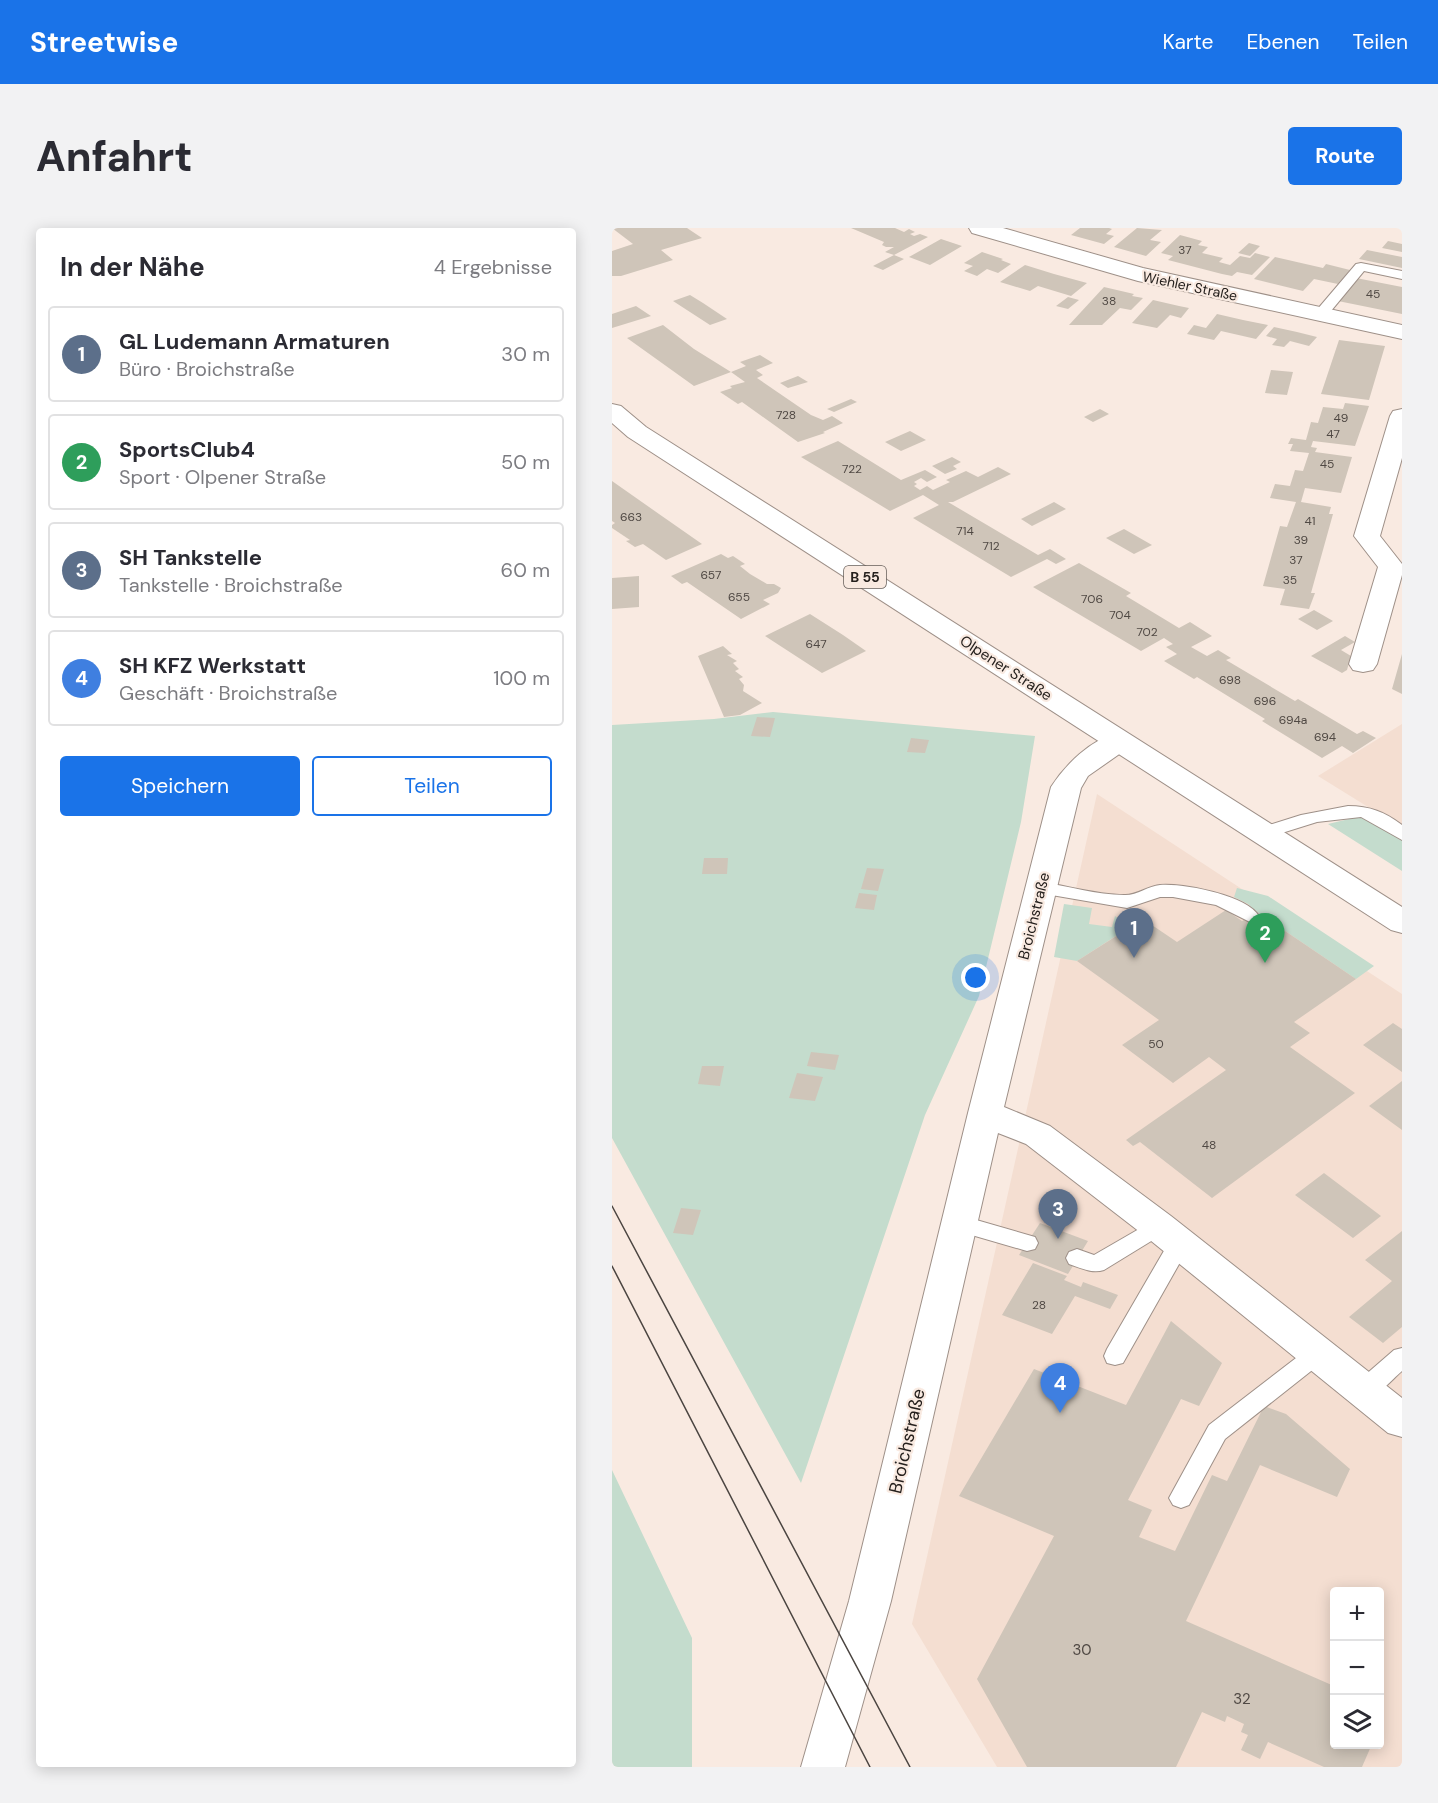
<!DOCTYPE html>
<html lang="de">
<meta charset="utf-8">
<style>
body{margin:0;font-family:"DM Sans",sans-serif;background:#f2f2f3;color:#2b2b33}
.controls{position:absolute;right:18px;bottom:18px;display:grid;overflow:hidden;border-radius:6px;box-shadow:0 3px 15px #0003}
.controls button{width:54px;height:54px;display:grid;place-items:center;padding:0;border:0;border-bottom:2px solid #e1e1e2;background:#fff;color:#2b2b33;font:30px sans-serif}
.you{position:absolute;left:364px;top:750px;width:21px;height:21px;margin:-15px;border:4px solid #fff;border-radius:50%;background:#1a73e8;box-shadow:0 0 0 9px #1a73e833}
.badge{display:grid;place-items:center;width:39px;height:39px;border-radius:50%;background:#1a73e8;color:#fff;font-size:20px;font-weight:700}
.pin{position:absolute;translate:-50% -50px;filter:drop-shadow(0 2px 3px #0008)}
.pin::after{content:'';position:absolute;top:32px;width:21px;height:18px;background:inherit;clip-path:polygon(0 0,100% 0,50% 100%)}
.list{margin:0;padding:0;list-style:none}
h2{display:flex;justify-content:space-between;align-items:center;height:78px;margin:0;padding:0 24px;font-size:26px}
h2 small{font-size:20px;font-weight:400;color:#7c7c81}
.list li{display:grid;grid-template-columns:39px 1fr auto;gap:18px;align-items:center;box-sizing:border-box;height:96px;margin:0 12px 12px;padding:0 12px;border:2px solid #e1e1e2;border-radius:6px}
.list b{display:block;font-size:22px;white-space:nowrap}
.list p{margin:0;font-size:20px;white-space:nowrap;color:#7c7c81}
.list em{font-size:20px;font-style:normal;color:#7c7c81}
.actions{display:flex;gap:12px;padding:18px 24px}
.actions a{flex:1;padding:14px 0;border:2px solid #1a73e8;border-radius:6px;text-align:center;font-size:21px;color:#1a73e8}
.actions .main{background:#1a73e8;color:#fff}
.icon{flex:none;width:33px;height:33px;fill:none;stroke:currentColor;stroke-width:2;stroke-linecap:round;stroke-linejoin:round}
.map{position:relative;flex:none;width:790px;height:1539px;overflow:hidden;border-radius:6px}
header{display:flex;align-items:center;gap:36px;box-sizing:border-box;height:84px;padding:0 30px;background:#1a73e8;color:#fff}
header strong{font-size:28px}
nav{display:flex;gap:33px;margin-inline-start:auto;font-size:21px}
.intro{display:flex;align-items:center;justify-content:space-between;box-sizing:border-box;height:144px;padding:0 36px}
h1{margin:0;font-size:42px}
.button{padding:15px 27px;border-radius:6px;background:#1a73e8;color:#fff;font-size:21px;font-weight:700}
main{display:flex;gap:36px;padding:0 36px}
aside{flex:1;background:#fff;border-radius:6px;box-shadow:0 3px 15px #0003}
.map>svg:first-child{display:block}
.commercial{fill:#f4ded1;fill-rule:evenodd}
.green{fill:#c4dccd}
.building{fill:#cfc5b9}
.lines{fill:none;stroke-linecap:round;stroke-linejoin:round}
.service-casing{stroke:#9e9088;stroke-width:2}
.minor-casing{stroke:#9e9088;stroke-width:2}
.primary-casing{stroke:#9e9088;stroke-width:2}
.service{fill:#fff;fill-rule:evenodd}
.minor{fill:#fff;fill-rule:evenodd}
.primary{fill:#fff;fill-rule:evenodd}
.tram{stroke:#4b4541;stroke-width:1.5}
.labels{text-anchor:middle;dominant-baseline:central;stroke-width:4.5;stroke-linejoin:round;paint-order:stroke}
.number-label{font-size:12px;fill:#504944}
.far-street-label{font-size:14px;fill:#25201d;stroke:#f9eae1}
.shield{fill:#f9eae1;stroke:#655d58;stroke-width:1.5}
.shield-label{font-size:14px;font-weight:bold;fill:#25201d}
.street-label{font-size:15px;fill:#25201d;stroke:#f9eae1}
.near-number-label{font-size:15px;fill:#504944}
.near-street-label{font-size:18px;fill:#25201d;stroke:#f9eae1}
</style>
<header>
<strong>Streetwise</strong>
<nav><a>Karte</a><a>Ebenen</a><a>Teilen</a></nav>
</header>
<div class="intro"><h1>Anfahrt</h1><a class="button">Route</a></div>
<main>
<aside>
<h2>In der Nähe<small>4 Ergebnisse</small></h2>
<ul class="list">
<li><span class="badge" style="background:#5c6f8a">1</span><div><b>GL Ludemann Armaturen</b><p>Büro · Broichstraße</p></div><em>30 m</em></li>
<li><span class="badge" style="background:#2e9e5b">2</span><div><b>SportsClub4</b><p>Sport · Olpener Straße</p></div><em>50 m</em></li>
<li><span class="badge" style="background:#5c6f8a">3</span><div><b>SH Tankstelle</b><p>Tankstelle · Broichstraße</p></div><em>60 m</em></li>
<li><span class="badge" style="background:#3f7fe0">4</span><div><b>SH KFZ Werkstatt</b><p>Geschäft · Broichstraße</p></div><em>100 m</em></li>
</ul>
<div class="actions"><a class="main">Speichern</a><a>Teilen</a></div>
</aside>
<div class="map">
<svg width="790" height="1539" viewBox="0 0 790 1539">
<rect width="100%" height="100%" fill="#f9eae1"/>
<path class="commercial" d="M790,496v104l-84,-52z
M485,566l305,200v773h-405l-85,-143zM722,1364h46v152h-46z"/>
<path class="green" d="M161,484l262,24 -14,86 -42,174 -54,119 -124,368 -189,-345v-413l102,-6z
M754,587l36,24v32l-74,-47z
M625,660l31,8 106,70 -18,13 -99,-67 -9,-8 -14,-7z
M452,676l28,4 -3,16 23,3 3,-11 15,11 -53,34 -23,-4z
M0,1242l80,168v129h-80z"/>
<path class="building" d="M0,0h75l15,10 -41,12 12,10 -52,16h-9v-25l21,-7z
M239,0h44l9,4 5,-3 6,3 -5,2 4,2 6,-2 8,3 -34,18 10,4 -21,11 -10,-4 21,-11 -9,-3 9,-5h-8l-4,-2 2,-3z
M468,0h29l3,1 -6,5 8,2 -10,8 -33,-9z
M525,0l25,2 -12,10 11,2 -15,14 -32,-9z
M568,7l22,6 -4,4 10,2 -6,6 21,5 -4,4 11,3 10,-9 10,2 5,-5 15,4 -18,18 -15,-3 -5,4 -10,-2 -54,-14 5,-4 -12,-3z
M329,11l21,7 -32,19 -21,-8z
M776,13l14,3v8l-20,-4z
M637,15l11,3 -10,10 -12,-3z
M755,22l35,7v11l-43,-9z
M370,24l21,7 -2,1 10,4 -13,9 -11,-4 -10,7 -13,-5 9,-5 -9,-3z
M663,29l48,11 3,-4 24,6 -12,14 -24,-5 -11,12 -49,-12z
M413,37l29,9 33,9 -16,13 -33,-10 -8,5 -30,-9z
M744,50l46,9v27l-64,-13z
M492,59l30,7 -2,2 11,2 -12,12 -11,-2 -18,17h-33z
M78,67l13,8 24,16 -17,6 -37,-24z
M456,69l11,3 -11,9 -12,-3z
M541,72l26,6 10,2 -8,10 -11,-3 -13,13 -25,-5z
M24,78l15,10 -39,12v-14z
M605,86l26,6 25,5 -12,14 -35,-8 -7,9 -27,-6 7,-9 12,3z
M51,97l31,24 37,23 -37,14 -67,-48z
M662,99l23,5 20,5 -8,9 -19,-5 -6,6 -12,-2 5,-6 -11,-3z
M727,112l46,6 -16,54 -48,-6z
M148,127l13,8 -17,7 7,5 -6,3 54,37 12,5 9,-4 11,7 -20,9 2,1 -27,9 -56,-40 -4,2 -18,-12 12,-4 -2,-2 15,-4 -14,-10 15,-6 -6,-4z
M659,142l22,2 -6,23 -22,-2z
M186,148l10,6 -20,6 -8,-5z
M239,171l6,3 -23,10 -7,-3z
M733,175l24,3 -14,40 -42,-5 -2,6 6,1 -2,4 37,5 -11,36 -36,-5 -4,14 30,5 -2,7h4l-22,79h4l-6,16 -29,-4 5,-16 -22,-3 17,-60 7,1 9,-25 -26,-4 5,-14 15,2 5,-16 8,1 6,-18 -19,-2 3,-7h-5l3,-6 15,2 5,-18 7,1 5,-16 20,2z
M488,181l9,5 -16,8 -9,-5z
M298,203l16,9 -25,11 -16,-9z
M226,213l63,39 24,-10 12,7 -10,5 -6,-4 -7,4 3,2 -3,2 6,4 7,-4 6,4 17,-8 -4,-2 20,-9 12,6 20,-10 13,7 -58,28h-5l90,53 12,-6 16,10 -10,5 -9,-5 -36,18 -98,-59 26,-13 -16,-10 -33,16 -89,-54z
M340,229l9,5 -8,4 4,3 -12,5 -13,-8z
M0,253l47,33 43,30 -36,16 -23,-16 -8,3 -9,-6 4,-1 -18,-12v-3l3,-2 -3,-2z
M442,274l12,7 -34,17 -11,-7z
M512,301l28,16 -18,9 -28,-16z
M109,326l7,4 5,-2 12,8 -5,2 10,8 17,10h7l7,4 -3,5 -15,7 7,4 -29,15 -54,-37 -5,2 -11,-8z
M467,335l52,30 -5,3 53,32 11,-6 22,14 -21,11 16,9 11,-6 13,8 -5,2 69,41 3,-2 59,35 6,-3 13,7 -23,15 -11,-7 -20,12 -60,-37 3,-2 -68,-42 -3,2 -30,-18 13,-7 -11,-7 7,-3 -9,-6 -23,13 -108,-64z
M27,348v31l-27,2v-31z
M702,382l19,11 -16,9 -19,-11z
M198,386l33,21 23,16 -44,22 -57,-37z
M733,408l10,6 -14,8 10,6 -4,14 -5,3 -31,-17z
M111,418l9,8 -5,1 10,6 -4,2 6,6 -4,2 8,6 -4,2 5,6 -1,6 19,12 -22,12 -16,2 -26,-61z
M790,426v40l-10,-5z
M145,489l18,1 -5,19 -19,-1z
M299,510l18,2 -4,13 -18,-1z
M92,630h24l-1,16h-25z
M255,640l17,1 -6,22 -17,-2z
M247,665l18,2 -3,15 -19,-2z
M614,682l16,11 15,-9 99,67 -62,43 16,11 -20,14 65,46 -143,105 -72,-56 -7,4 -7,-6 100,-70 -17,-13 -36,26 -51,-38 37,-25 -82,-59 66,-42 34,23z
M781,795l9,6v43l-39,-27z
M199,824l28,3 -4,15 -28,-4z
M90,838h22l-4,20 -22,-2z
M185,845l26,4 -8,24 -26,-3z
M790,853v49l-33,-24z
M712,945l57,43 -28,22 -58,-43z
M69,980l20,2 -8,25 -20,-2z
M428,995l48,18 -20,33 -49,-19z
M790,1003v96l-19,16 -34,-26 43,-36 -27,-21z
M421,1035l34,13 -3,4 17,7 2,-5 35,13 -8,14 -35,-13 -23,38 -50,-19z
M559,1093l51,42 -23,43 -18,-7 -53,101 24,10 -13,27 36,14 37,-76 15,6 37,-75 22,8 64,55 -13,28 -77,-32 -74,156 148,65v58h38l-10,23h-38l-56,-25 -8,17 -19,-9 7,-15 -7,-3 3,-8 -17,-8 -2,6 -23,-10 -26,55h-149l-50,-88 77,-143 -95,-40 75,-127 92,36z"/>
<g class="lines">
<defs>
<path id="service" d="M749,35l41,8v8l-38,-8 -38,46h-10l-2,-3 2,-3 40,-47z
M736,578c22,0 37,6 54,19v15l-41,-23 -44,5 -54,17 -6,-2 -3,-4 3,-4 44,-14z
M429,654c27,4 56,13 83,13 12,1 24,-9 36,-10 23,-2 86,10 99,31l-2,4 -7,2 -34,-17 -43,-8h-13l-33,11 -93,-16 -2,-4 2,-4z
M347,987l76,22 3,6 -3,6 -8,2 -76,-22 -3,-6 3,-6z
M546,990l8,2 3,6 -3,6 -62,38c-12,4 -23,-2 -35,-6l-3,-6 3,-6 8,-3 17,6z
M568,1007l8,2 3,6 -68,120 -8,2 -8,-2 -3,-7 3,-7 65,-112z
M705,1117l8,3 3,6 -3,6 -100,79 -36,66 -8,3 -8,-3 -4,-7 40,-73 100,-77z
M790,1120v23c-13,11 -28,32 -46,26l-4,-7 4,-7 38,-33z"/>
<path id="minor" d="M357,0h34l140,40 259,57v14l-264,-58 -166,-48z
M790,181v49l-22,78 22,28v11l-25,89 -4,6 -10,2 -10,-2 -4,-6 29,-97 -24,-31 36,-120 3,-5z
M506,505l10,3 5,6 -5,6 -40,28 -7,12 -77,319 46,19 121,90 231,182v39l-14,-4 -243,-197 -119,-92 -28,-11 -107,468 -46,166h-44l48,-166 119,-488 83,-326c15,-23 39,-47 67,-54z"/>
<path id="primary" d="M0,176l9,2 25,21 756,480v26l-11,-3 -763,-493 -16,-14z"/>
</defs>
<use href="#service" class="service-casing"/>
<use href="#minor" class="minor-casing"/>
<use href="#primary" class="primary-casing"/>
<use href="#service" class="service"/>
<use href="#minor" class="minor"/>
<use href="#primary" class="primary"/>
<path class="tram" d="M0,978l298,561
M0,1038l258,501"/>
</g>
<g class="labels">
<g class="number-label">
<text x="573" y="22">37</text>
<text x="761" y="66">45</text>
<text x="497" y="73">38</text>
<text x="174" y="187">728</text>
<text x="729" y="190">49</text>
<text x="721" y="206">47</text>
<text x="715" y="236">45</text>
<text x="240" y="241">722</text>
<text x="19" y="289">663</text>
<text x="698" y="293">41</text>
<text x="353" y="303">714</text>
<text x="689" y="312">39</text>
<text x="379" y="318">712</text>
<text x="684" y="332">37</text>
<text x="99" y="347">657</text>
<text x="678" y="352">35</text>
<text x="127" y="369">655</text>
<text x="480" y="371">706</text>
<text x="508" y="387">704</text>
<text x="535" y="404">702</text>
<text x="204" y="416">647</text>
<text x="618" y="452">698</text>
<text x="653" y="473">696</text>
<text x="681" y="492">694a</text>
<text x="713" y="509">694</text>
<text x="544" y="816">50</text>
<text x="597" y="917">48</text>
<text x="427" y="1077">28</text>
</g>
<g class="far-street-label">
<text transform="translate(578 58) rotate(12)">Wiehler Straße</text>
</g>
<rect class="shield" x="232" y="338" width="42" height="22" rx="4.5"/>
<g class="shield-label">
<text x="253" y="349">B 55</text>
</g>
<g class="street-label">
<text transform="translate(394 440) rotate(33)">Olpener Straße</text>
<text transform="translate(422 688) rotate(-76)">Broichstraße</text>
</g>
<g class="near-number-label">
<text x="470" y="1422">30</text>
<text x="630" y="1471">32</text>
</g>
<g class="near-street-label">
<text transform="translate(295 1213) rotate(-77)">Broichstraße</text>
</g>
</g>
</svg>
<div class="controls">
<button>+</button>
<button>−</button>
<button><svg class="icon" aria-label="layers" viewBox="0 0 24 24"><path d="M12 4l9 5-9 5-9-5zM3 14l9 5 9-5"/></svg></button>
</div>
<div class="you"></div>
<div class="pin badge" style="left:522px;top:730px;background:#5c6f8a">1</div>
<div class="pin badge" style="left:653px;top:735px;background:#2e9e5b">2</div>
<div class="pin badge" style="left:446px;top:1011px;background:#5c6f8a">3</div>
<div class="pin badge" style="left:448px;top:1185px;background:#3f7fe0">4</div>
</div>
</main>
